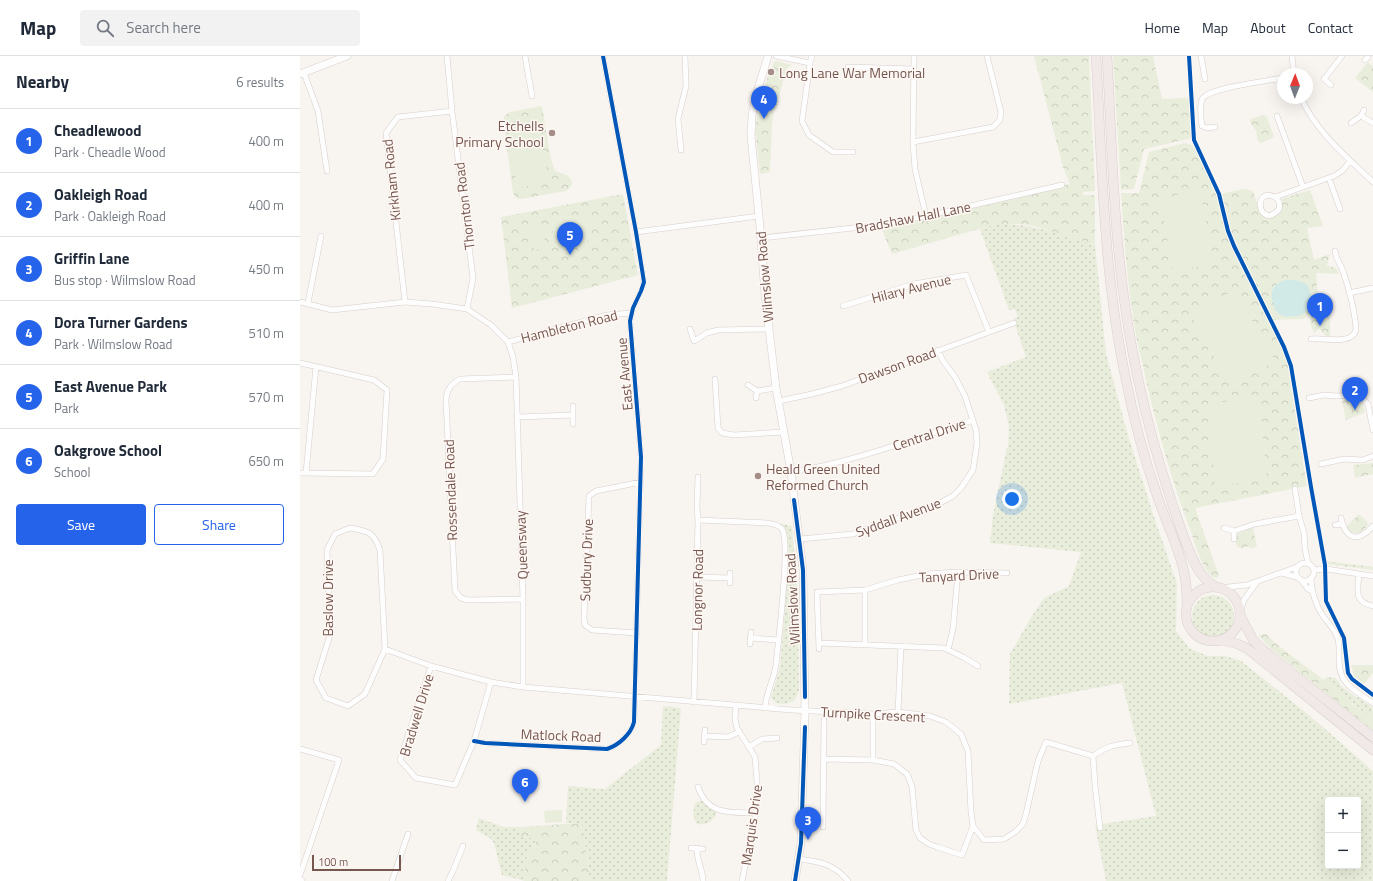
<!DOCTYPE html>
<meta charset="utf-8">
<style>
body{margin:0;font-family:"Titillium Web",sans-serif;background:#f2f2f3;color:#1f2937}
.controls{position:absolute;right:12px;bottom:12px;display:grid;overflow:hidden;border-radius:4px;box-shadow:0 4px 16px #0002}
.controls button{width:36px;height:36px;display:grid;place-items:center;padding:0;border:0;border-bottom:1px solid #e0e1e3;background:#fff;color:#1f2937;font:20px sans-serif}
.compass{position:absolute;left:977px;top:12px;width:36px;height:36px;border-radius:50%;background:#fff;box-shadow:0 4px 16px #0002;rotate:1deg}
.scale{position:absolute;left:12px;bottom:10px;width:89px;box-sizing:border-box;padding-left:4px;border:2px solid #765750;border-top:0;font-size:11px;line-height:14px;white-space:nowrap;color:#765750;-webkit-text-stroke:3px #fef8f4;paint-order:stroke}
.you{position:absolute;left:712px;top:443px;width:14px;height:14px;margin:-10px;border:3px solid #fff;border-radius:50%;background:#1a73e8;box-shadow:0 0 0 6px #1a73e833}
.badge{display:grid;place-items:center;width:26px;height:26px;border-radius:50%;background:#2563eb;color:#fff;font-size:13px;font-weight:700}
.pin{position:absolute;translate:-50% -33px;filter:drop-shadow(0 1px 2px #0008)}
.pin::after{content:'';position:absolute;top:21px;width:14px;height:12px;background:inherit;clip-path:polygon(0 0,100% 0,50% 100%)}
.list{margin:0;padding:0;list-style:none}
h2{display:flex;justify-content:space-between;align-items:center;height:52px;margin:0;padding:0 16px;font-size:17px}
h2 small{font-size:13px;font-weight:400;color:#747a83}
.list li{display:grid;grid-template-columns:26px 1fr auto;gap:12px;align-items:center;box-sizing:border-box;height:64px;padding:0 16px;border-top:1px solid #e0e1e3}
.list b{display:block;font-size:15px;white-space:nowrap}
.list p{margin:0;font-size:13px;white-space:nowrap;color:#747a83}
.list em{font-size:13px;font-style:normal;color:#747a83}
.actions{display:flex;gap:8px;padding:12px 16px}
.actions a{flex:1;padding:9px 0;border:1px solid #2563eb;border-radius:4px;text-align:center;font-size:14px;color:#2563eb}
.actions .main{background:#2563eb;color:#fff}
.icon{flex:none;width:22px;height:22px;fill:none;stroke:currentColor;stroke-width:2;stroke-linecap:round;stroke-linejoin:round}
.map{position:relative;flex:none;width:1073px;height:825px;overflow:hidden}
header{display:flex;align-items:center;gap:24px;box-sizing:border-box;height:56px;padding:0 20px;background:#fff;border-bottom:1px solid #e0e1e3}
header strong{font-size:19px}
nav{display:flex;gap:22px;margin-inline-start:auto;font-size:14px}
.search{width:280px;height:36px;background:#f2f2f3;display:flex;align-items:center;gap:10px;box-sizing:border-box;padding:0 14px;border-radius:4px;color:#747a83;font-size:15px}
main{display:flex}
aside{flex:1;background:#fff}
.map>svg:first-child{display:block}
.grass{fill:url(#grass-dots);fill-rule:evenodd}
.forest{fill:url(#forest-crowns)}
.pitch{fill:#e9eedc}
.water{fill:#d2eae7}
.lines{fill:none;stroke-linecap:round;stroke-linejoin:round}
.street-casing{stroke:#d7cfcc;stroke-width:6}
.secondary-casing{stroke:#d8cfcc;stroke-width:8}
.highway-casing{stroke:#d9d0cc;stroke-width:10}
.street{stroke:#fefdfd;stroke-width:5}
.secondary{stroke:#fefdfd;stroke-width:7}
.highway{stroke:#f1e9e8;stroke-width:9}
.cycleway-casing{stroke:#fef8f4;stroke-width:6}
.cycleway{stroke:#0057b8;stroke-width:4}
.poi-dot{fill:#a48e88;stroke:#fef8f4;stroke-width:1.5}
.labels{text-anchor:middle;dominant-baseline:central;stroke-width:3;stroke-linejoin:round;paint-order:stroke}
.poi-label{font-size:14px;fill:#765750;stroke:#fef8f4;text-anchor:start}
.street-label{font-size:14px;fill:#765750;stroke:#fef8f4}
</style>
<header>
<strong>Map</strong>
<div class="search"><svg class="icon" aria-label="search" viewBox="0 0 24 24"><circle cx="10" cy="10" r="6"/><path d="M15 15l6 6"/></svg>Search here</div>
<nav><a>Home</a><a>Map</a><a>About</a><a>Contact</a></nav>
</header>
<main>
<aside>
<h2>Nearby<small>6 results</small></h2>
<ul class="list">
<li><span class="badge">1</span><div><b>Cheadlewood</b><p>Park · Cheadle Wood</p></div><em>400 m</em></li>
<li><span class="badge">2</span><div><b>Oakleigh Road</b><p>Park · Oakleigh Road</p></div><em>400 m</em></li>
<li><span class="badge">3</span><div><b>Griffin Lane</b><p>Bus stop · Wilmslow Road</p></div><em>450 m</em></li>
<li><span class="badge">4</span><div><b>Dora Turner Gardens</b><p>Park · Wilmslow Road</p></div><em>510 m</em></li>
<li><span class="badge">5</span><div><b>East Avenue Park</b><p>Park</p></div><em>570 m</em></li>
<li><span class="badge">6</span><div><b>Oakgrove School</b><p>School</p></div><em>650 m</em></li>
</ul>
<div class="actions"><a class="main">Save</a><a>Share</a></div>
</aside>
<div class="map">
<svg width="1073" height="825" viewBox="0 0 1073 825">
<defs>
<pattern id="grass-dots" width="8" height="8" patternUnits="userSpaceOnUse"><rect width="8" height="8" fill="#e9eedc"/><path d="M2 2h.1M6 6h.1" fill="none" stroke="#cbcebf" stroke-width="1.8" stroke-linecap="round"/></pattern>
<pattern id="forest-crowns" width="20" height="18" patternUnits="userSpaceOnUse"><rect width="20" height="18" fill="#e9eedc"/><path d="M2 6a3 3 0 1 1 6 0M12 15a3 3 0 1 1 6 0" fill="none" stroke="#cbcebf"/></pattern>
</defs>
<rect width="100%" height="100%" fill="#f8f4f0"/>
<path class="grass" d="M696,168c37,-1 64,10 99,21l11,109 21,78 27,85 23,67 -1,47 13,17 18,8h18l16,5 69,55 63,55v110h-267l-11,-56 61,-9 -34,-133 -113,21 1,-50 22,-38 12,-18 25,-12 12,-34 -91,-9 3,-28 14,-67h1l1,-21 -5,-22 -17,-33 39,-15 -13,-38 5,-2 -3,-8 -6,1 -29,-81zM1028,744h30v66h-30z
M477,467l15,3 6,74 1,91 -5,10 -9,3 -9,-1 -4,-4 -1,-2 9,-29 9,-110 -3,-26 -4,-6z
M1025,505l48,6v3l-46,-6z
M892 560a21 21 0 1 1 42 0a21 21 0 1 1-42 0Z
M1026,621l10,1 5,8 16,12 1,-1 15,11v11l-21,-16 1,-1 -29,-22z
M363,650l18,2 -14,173h-77l-7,-54 -4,-4h-13l2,-37 37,3 56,-44z
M400,745h5l13,9c-4,10 -10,16 -21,14l-4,-9 2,-12z
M179,762l24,9h20l-3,3 4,7 9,1c5,5 0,10 -5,14l-3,29 -23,-6 -8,-32 -4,-5 -14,-8z"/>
<path class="forest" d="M734,0h55l6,135 -12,1v3h12v50l-61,-19 -13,-2h-25l-104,30 -10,-24 188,-46 -7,-17z
M813,0h40l9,43 28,-1 2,40 -48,11 -10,40 -13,1z
M477,5l15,4 -6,4 -10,41h-2l-2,13 -2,49 -10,2 -4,-38 -1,-1c1,-25 9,-50 19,-73z
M1068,6l5,4v26l-18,-14z
M242,50l9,53 4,12c7,3 17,3 17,14l-6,6 -45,8 -5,-1 -3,-5 -9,-68v-9l6,-4z
M963,59l4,2 7,20 -13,6 -3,-2 -2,-10 -7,-11z
M885,87l7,2 5,7 20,41 9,39 5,15 51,101 5,13 20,125 -112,22 24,68 -3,2c-13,-3 -21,-35 -25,-46 -19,-50 -33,-100 -45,-152 -3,-15 -7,-30 -10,-44 -8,-47 -12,-95 -15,-143h18l10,-41z
M943,133l10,2 7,22 5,5c13,0 20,-7 16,-19l29,-9 13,36 -16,2 7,32 16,-6 -2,6v3l-2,2 10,3 3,6 -23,-1 3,38h11v25h-4l-7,-8 -5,5 -4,-10 1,-9 -8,5 -30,1 -40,-81 -11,-45z
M323,138l15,81 -126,33 -11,-91z
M1045,344c10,-1 19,0 20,12l-1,1 -18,7 -4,-18z
M1073,407v11l-18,4 -2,-12 1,-1z
M1059,458l10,10 -9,9c-7,1 -10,-1 -14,-6z
M953,471l4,20 -7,1 -1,-2 -8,2 -4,-1 -1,-6 1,-7z
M962,578h4l9,9 78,59 -1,2 21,15v12l-103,-83 -11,-12z
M1051,609h22v8l-9,11 -10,-8z
M279,767l4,4 7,54h-65c1,-8 -1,-20 3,-27 1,-4 6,-7 8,-11l-3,-5 -12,-2c-2,-3 -1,-6 2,-9z"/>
<path class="pitch" d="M239,72l10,54 -31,6 -11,-54z
M900,134l14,73 -41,9 -13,-73z
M288,160l5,24 -38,7 -4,-24z
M241,164l5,28 -12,2 -5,-27z
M935,234l40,71 -45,25 -40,-72z
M959,341l8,83 -52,6 -7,-82z
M262,754v12l-17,1 -1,-12z"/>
<path class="water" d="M985,224c7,0 16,0 21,4 7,6 6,23 -1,29 -3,2 -7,3 -11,3 -5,1 -11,1 -15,-2 -4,-3 -5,-6 -6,-11 -4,-11 0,-19 12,-23z"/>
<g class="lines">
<defs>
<path id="street" d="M147,0l5,55 21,167 -6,31
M225,0l7,40
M476,0l34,7 -8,58 7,14 24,17h20
M614,0l-1,86 2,27 11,47
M901,0l4,23
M992,0l2,18
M1065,4l3,-3
M510,7l2,-7
M548,11l66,2
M4,17l14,38 9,60
M1031,29l-7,-6 18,-23
M1001,42c16,35 45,58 72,84
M977,60l26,71
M1061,60l3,-6
M1051,67l10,-7 12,7
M915,71l-8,1 -5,-2c-1,-7 -3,-23 1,-28 10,-11 64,-17 80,-20
M613,86l80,-15 7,-7 1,-8 -14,-56
M381,94l-3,-31 8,-33 -1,-30
M1029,122l11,31
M975,141c5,4 7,12 0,16 -17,12 -22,-26 0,-16l59,-21 8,-5 8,-10
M336,176l123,-16
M461,182l119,-13 46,-9 136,-31
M1049,237l24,-5
M0,246l32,8 73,-8 27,2 35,5 24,16 17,17 5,15 3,20 7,222v88l269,23 81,4 25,-2 32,4 16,6 15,12 7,17 3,61 2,14 11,14 20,-1 11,-7 8,-8 3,-10 12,-53 8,-19 47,14
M105,246l-19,-169 12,-16 54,-6
M8,247l13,-67
M543,250l71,-22 52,-9 23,57
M390,273l4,12 13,-8 11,-3 51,-1
M1011,283c13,-2 40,7 45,-9 -1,-19 -7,-41 -13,-59 -3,-8 -7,-11 -8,-20
M208,286l99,-27 24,-2
M0,307l74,17 13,10 -4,69 -10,15 -73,-1
M216,321l-56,2c-9,5 -13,10 -14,21l9,191 6,7 7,2 55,-1
M415,323l3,49 4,5 12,2 50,-3
M448,329l9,6 19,-3
M456,342l1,-7
M1009,342l15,-3 13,1 18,-1 6,2 7,7 5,26
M479,345l33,-7 30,-8 172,-63
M273,350v18
M217,361l56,-2
M1021,408l23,-5 19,1 10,-4
M491,416c62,-10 122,-33 182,-52
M6,417l10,-106
M995,433l4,27 5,17 1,16 3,14
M1041,462c5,22 17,25 32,8
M398,464l70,3c5,1 11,2 14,6 9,13 -4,114 -6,136 -2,15 -10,27 -11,43
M1035,469l7,-1
M50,472c18,3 24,4 30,22l5,99 -20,45 -17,12 -22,-8 -10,-18 14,-45 -3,-85 8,-16z
M924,472l10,3v8
M934,475l21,-7 44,-8
M500,483l53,-5 85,-30 15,-8 8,-8 12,-18 4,-27 -1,-13 -11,-34 -10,-19 -12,-16 -5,-11
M996 516a9 9 0 1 1 18 0a9 9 0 1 1-18 0Z
M1014,514l12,-1 47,7
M430,517v10
M981,517l16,4
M1059,518c-1,16 -6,28 14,32
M397,521l33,1
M1011,522c0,12 5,28 12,38 5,7 12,13 15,23 3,12 -2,27 5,39 6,11 20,18 30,25
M1001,524l7,9 4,2
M919,532l28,-3 50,-18
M565,534v55
M940,556l4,-12 13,-18
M337,577l-45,-3 -7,-5 -1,-7 5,-122 7,-5 45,-9
M450,582l28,2
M519,587l125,5 19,9 15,9
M450,588l1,-12
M85,593l46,17 60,16 32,5
M519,593l-2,-57 48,-2 33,-10 29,-6 31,-2 49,1
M648,594l5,-21 5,-57
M131,610l-31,94 16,18 39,7 19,-44 17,-59
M394,646l4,-182 -1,-13 1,-30
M436,649l-1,14 2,9 18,29 2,24v18l-1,14 -14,68
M598,656l3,-66
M573,658v46
M405,680l23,1 11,-5
M174,685l11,2 122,6c12,-4 24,-15 27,-27l7,-265 -11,-136 3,-13 8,-17 3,-9 -8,-50 -33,-176
M404,686l1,-12
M449,691l13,-8 15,-1
M0,693l39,11 -39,115
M793,700l2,29 5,43
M793,700c14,-10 20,-11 37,-13
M524,703l49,1 21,4 13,10 5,12 4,44 4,8 9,6 8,3 25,8 11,-29
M398,731c10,29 32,25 58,26
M523,771l1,-107
M391,792l12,1
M397,792c-1,12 6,21 6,33
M500,803c21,3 34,5 48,22
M92,825l16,-47
M148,825l5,-10 10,-25"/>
<path id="secondary" d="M468,0l-11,36 -5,23 -1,21 9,91 5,68 11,93 15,84 12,98 2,141 -4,132 -6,38
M0,18l47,-18
M0,824l1,1"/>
<path id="highway" d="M796,0c6,106 7,214 29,319 8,42 19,83 33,123 8,24 21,50 26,74 3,12 3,24 3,36
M807,0c4,66 5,133 12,199 8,85 26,167 53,248 7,20 18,57 30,72 4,5 9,9 14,12
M886 558a27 27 0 1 1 54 0a27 27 0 1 1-54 0Z
M940,559l13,25 10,10 110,87
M921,584l17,4 10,5 125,101"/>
</defs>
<use href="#street" class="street-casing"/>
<use href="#secondary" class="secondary-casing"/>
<use href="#highway" class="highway-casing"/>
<use href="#street" class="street"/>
<use href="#secondary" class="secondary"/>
<use href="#highway" class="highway"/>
<defs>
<path id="cycleway" d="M889,0l5,84 25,54 9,37 6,15 50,101 7,19 20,121 14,78 1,36 18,37 4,35 4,6 21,16
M494,444l9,70 2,127
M174,685l11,2 122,6c12,-4 24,-15 27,-27l7,-265 -11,-136 3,-13 8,-17 3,-9 -8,-50 -33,-176
M495,825l6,-38 4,-116"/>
</defs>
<use href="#cycleway" class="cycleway-casing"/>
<use href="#cycleway" class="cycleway"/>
</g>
<g class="poi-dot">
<circle cx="471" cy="16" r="4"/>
<circle cx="252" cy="77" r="4"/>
<circle cx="458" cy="420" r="4"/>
</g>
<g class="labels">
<g class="poi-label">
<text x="479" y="16">Long Lane War Memorial</text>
<text x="244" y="69" text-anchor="end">Etchells<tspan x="244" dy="16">Primary School</tspan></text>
<text x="466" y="412">Heald Green United<tspan x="466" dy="16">Reformed Church</tspan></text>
</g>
<g class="street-label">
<text transform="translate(91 124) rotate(-96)">Kirkham Road</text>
<text transform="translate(164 150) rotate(-97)">Thornton Road</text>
<text transform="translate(613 161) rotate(-11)">Bradshaw Hall Lane</text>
<text transform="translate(464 221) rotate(-95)">Wilmslow Road</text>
<text transform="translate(611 232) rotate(-14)">Hilary Avenue</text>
<text transform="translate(269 270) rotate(-14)">Hambleton Road</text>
<text transform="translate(597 309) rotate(-20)">Dawson Road</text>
<text transform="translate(324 318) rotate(-95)">East Avenue</text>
<text transform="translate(629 378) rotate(-18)">Central Drive</text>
<text transform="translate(150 434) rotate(-92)">Rossendale Road</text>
<text transform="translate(598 461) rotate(-20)">Syddall Avenue</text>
<text transform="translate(221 489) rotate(-92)">Queensway</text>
<text transform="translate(286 504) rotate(-88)">Sudbury Drive</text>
<text transform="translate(659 519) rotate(-3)">Tanyard Drive</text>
<text transform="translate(397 534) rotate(-89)">Longnor Road</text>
<text transform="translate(27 542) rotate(-90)">Baslow Drive</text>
<text transform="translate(492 543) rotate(-93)">Wilmslow Road</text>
<text transform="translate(573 658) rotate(3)">Turnpike Crescent</text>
<text transform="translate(116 659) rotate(-73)">Bradwell Drive</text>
<text transform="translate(261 679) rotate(2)">Matlock Road</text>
<text transform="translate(451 769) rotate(-82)">Marquis Drive</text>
</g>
</g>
</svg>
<div class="controls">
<button>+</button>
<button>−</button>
</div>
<svg class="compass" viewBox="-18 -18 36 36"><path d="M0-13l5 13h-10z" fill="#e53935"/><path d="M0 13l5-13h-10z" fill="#747a83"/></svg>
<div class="scale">100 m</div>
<div class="you"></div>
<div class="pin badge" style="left:1020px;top:270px">1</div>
<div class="pin badge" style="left:1055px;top:354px">2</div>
<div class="pin badge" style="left:508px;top:784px">3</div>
<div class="pin badge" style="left:464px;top:63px">4</div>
<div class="pin badge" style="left:270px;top:199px">5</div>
<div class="pin badge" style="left:225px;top:746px">6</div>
</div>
</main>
